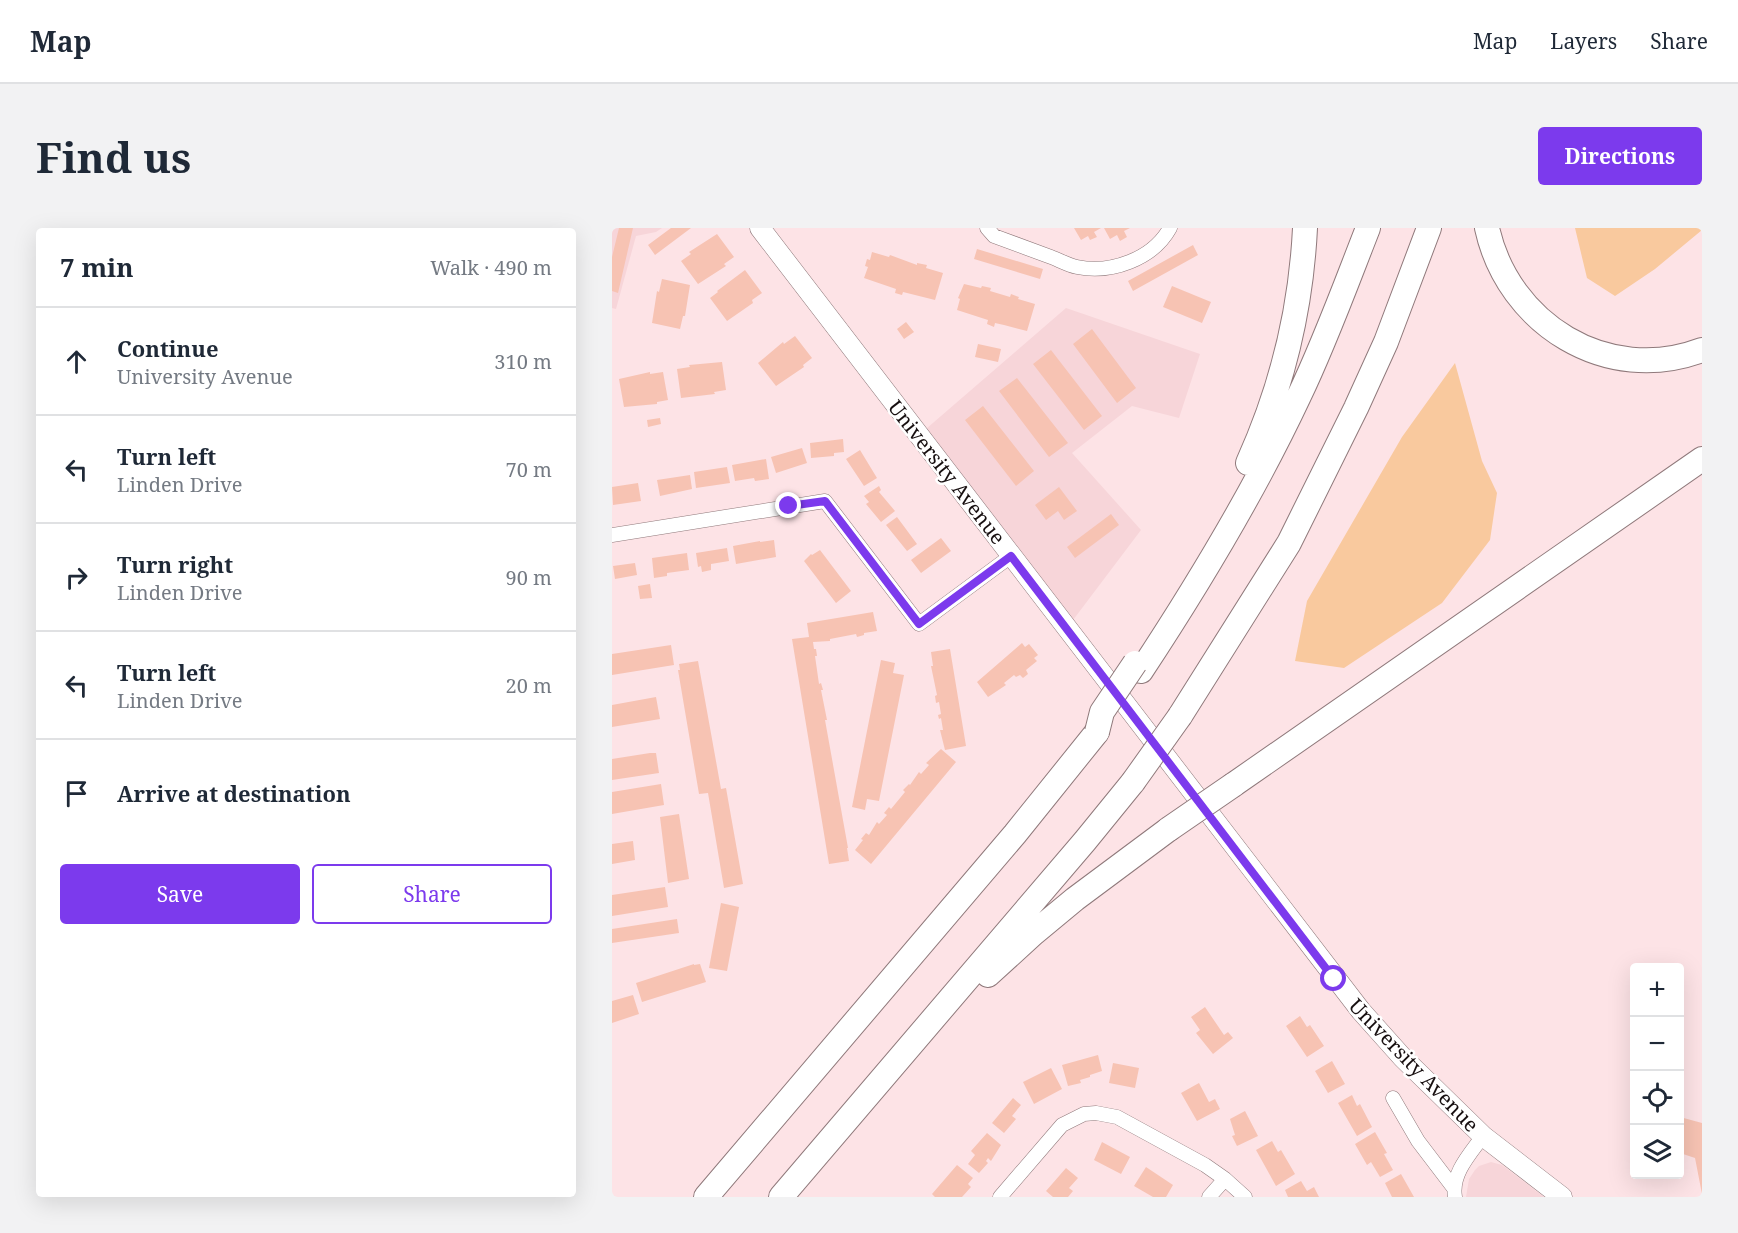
<!DOCTYPE html>
<meta charset="utf-8">
<style>
body{margin:0;font-family:"Noto Serif",serif;background:#f2f2f3;color:#1f2937}
.controls{position:absolute;right:18px;bottom:18px;display:grid;overflow:hidden;border-radius:6px;box-shadow:0 6px 24px #0002}
.controls button{width:54px;height:54px;display:grid;place-items:center;padding:0;border:0;border-bottom:2px solid #e0e1e3;background:#fff;color:#1f2937;font:30px sans-serif}
.stop{position:absolute;width:18px;height:18px;margin:-14px;border:4px solid #7c3aed;border-radius:50%;background:#fff}
.stop.end{background:#7c3aed;border-color:#fff;box-shadow:0 2px 6px #0008}
.list{margin:0;padding:0;list-style:none}
h2{display:flex;justify-content:space-between;align-items:center;height:78px;margin:0;padding:0 24px;font-size:26px}
h2 small{font-size:20px;font-weight:400;color:#747a83}
.list li{display:grid;grid-template-columns:39px 1fr auto;gap:18px;align-items:center;box-sizing:border-box;height:108px;padding:0 24px;border-top:2px solid #e0e1e3}
.list b{display:block;font-size:22px;white-space:nowrap}
.list p{margin:0;font-size:20px;white-space:nowrap;color:#747a83}
.list em{font-size:20px;font-style:normal;color:#747a83}
.actions{display:flex;gap:12px;padding:18px 24px}
.actions a{flex:1;padding:14px 0;border:2px solid #7c3aed;border-radius:6px;text-align:center;font-size:21px;color:#7c3aed}
.actions .main{background:#7c3aed;color:#fff}
.icon{flex:none;width:33px;height:33px;fill:none;stroke:currentColor;stroke-width:2;stroke-linecap:round;stroke-linejoin:round}
.map{position:relative;flex:none;width:1090px;height:969px;overflow:hidden;border-radius:6px}
header{display:flex;align-items:center;gap:36px;box-sizing:border-box;height:84px;padding:0 30px;background:#fff;border-bottom:2px solid #e0e1e3}
header strong{font-size:28px}
nav{display:flex;gap:33px;margin-inline-start:auto;font-size:21px}
.intro{display:flex;align-items:center;justify-content:space-between;box-sizing:border-box;height:144px;padding:0 36px}
h1{margin:0;font-size:42px}
.button{padding:15px 27px;border-radius:6px;background:#7c3aed;color:#fff;font-size:21px;font-weight:700}
main{display:flex;gap:36px;padding:0 36px}
aside{flex:1;background:#fff;border-radius:6px;box-shadow:0 6px 24px #0002}
.map>svg:first-child{display:block}
.built{fill:#f7d5d9}
.green{fill:#f9c99e}
.building{fill:#f7c3b3}
.lines{fill:none;stroke-linecap:round;stroke-linejoin:round}
.minor-casing{stroke:#8f797b;stroke-width:15}
.secondary-casing{stroke:#8f797b;stroke-width:21}
.motorway-casing{stroke:#8f797b;stroke-width:26}
.minor{stroke:#fff;stroke-width:14}
.secondary{stroke:#fff;stroke-width:20}
.motorway{stroke:#fff;stroke-width:24}
.motorway-bridge-casing{stroke:#8f797b;stroke-width:26;stroke-linecap:butt}
.motorway-bridge{stroke:#fff;stroke-width:24}
.route{stroke:#7c3aed;stroke-width:8}
.labels{text-anchor:middle;dominant-baseline:central;stroke-width:5;stroke-linejoin:round;paint-order:stroke}
.street-label{font-size:20px;fill:#170f10;stroke:#fff}
</style>
<header>
<strong>Map</strong>
<nav><a>Map</a><a>Layers</a><a>Share</a></nav>
</header>
<div class="intro"><h1>Find us</h1><a class="button">Directions</a></div>
<main>
<aside>
<h2>7 min<small>Walk · 490 m</small></h2>
<ul class="list">
<li><svg class="icon" aria-label="ahead" viewBox="0 0 24 24"><path d="M12 20V5M6 11l6-6 6 6"/></svg><div><b>Continue</b><p>University Avenue</p></div><em>310 m</em></li>
<li><svg class="icon" aria-label="left" viewBox="0 0 24 24"><path d="M17 20v-9H6M10 6l-5 5 5 5"/></svg><div><b>Turn left</b><p>Linden Drive</p></div><em>70 m</em></li>
<li><svg class="icon" aria-label="right" viewBox="0 0 24 24"><path d="M7 20v-9h11M14 6l5 5-5 5"/></svg><div><b>Turn right</b><p>Linden Drive</p></div><em>90 m</em></li>
<li><svg class="icon" aria-label="left" viewBox="0 0 24 24"><path d="M17 20v-9H6M10 6l-5 5 5 5"/></svg><div><b>Turn left</b><p>Linden Drive</p></div><em>20 m</em></li>
<li><svg class="icon" aria-label="arrive" viewBox="0 0 24 24"><path d="M6 21V4h12l-3 4 3 4H6"/></svg><div><b>Arrive at destination</b></div></li>
</ul>
<div class="actions"><a class="main">Save</a><a>Share</a></div>
</aside>
<div class="map">
<svg width="1090" height="969" viewBox="0 0 1090 969">
<rect width="100%" height="100%" fill="#fde3e6"/>
<path class="built" d="M0,0h50l-6,4 -20,4 -20,73 -4,-1z
M454,80l134,46 -21,64 -47,-12 -60,47 69,77 -74,98 -148,-193z
M879,934l11,3 42,32h-78l3,-18 6,-9 4,-4z"/>
<path class="green" d="M963,0h127v2l-47,39 -40,27 -28,-18z
M843,135l27,98 15,32 -7,47 -48,63 -98,65 -49,-7 12,-60 95,-164z"/>
<path class="building" d="M7,0h14l-15,65 -6,-2v-34z
M59,0h20l-36,27 -7,-10z
M462,0h27l-7,4 3,5 -7,3 -2,-4 -7,4z
M492,0h26l-6,3 3,6 -7,4 -3,-6 -7,4z
M105,6l17,23 -10,7 2,2 -28,18 -17,-23 10,-7 -2,-2z
M581,17l5,10 -65,36 -5,-10z
M365,21l66,20 -3,10 -66,-20z
M260,24l17,5 1,-2 27,10v-2l10,2 -1,3 17,5 -8,27 -32,-8 -1,3 -7,-2 1,-4 -32,-11 4,-11 -3,-1 2,-7 3,1z
M133,42l17,23 -10,7 1,3 -26,18 -17,-23 8,-6 -1,-1z
M50,51l28,6 -5,31h-2l-3,13 -28,-6 5,-32 2,1z
M352,56l17,4 1,-2 9,2 -1,3 20,6 1,-3 8,3 -1,2 17,5 -8,27 -23,-6 -9,-2 -1,4 -7,-3 1,-4 -31,-10 3,-11 -2,-1z
M560,58l39,16 -9,21 -39,-16z
M294,94l8,10 -10,7 -7,-10z
M480,101l44,59 -19,15 -44,-59z
M183,108l17,22 -9,7 1,2 -28,19 -18,-23 25,-21 1,2z
M366,116l23,5 -3,13 -23,-5z
M439,122l51,66 -18,14 -51,-66z
M110,134l4,28 -12,2 1,2 -34,4 -4,-29 13,-2 -1,-2z
M38,144v2l13,-2 5,28 -11,2v2l-33,3 -5,-28z
M405,150l51,65 -19,14 -50,-66z
M371,178l51,65 -18,15 -51,-66z
M48,190l1,6 -13,3 -1,-7z
M231,211l1,13 -10,1v3l-23,2 -1,-15z
M190,220l5,15 -31,10 -5,-16z
M248,222l17,28 -13,8 -18,-27z
M154,231l3,20 -14,2 -1,-3 -19,3 -3,-16z
M115,239l3,16 -34,5 -2,-16z
M78,247l2,14 -32,7 -3,-16z
M26,255l3,18 -28,4 -1,-18z
M267,258l2,4 -2,2 16,19 -14,11 -15,-18 3,-2 -5,-6z
M447,259l18,24 -13,9 -6,-9 -12,9 -11,-15z
M499,286l8,11 -44,33 -8,-11z
M285,289l20,27 -10,7 -21,-26z
M329,310l10,13 -30,22 -10,-13z
M162,312l2,17 -40,7 -3,-18 27,-5v1z
M115,320l2,13 -18,3v6l-9,2 -1,-6 -3,1 -2,-14z
M208,322l31,41 -15,12 -32,-42 7,-7 1,1z
M75,325l2,17 -22,3v3l-13,2 -2,-20z
M23,335l2,12 -22,4 -2,-13z
M38,356l2,14 -12,1 -2,-13z
M261,384l4,19 -13,2v2l-7,2 -1,-3 -26,5v2l-17,1 1,7h2l1,7h-2l4,28 2,-1 2,7h-2l6,30h-2l23,128h-1l2,13 -20,3 -37,-225 17,-2 -2,-14z
M410,415l3,4 4,-3 9,11 -4,3 3,3 -11,9 2,4 -5,4 -3,-3 -4,2 -2,-2 -10,8 2,2 -18,12 -11,-15z
M59,417l3,20 -62,10v-21z
M338,421l16,97 -21,4 -5,-20h3l-2,-12 -2,1 -1,-4 3,-1 -2,-12 -3,1 -1,-7 2,-1 -6,-29h2l-2,-14z
M269,432l14,3 -2,10 11,2 -25,126 -12,-2 -2,11 -13,-3z
M86,433l23,128 5,-1 17,96 -19,4 -16,-95 -9,1 -1,-6 -20,-118h2l-1,-6z
M44,469l4,22 -48,8v-22z
M329,521l15,13 -85,102 -16,-14 8,-10 -2,-1 5,-6 3,2 8,-13 2,2 8,-9 -3,-2 5,-6 2,2 14,-17 -2,-2 6,-6 1,1 9,-13 2,2 8,-9 -3,-2z
M38,525h6l3,20 -47,7v-21z
M49,556l3,21 -52,9v-22z
M67,586l10,65 -21,4 -8,-66z
M21,613l2,19 -23,4v-20z
M53,659l3,20 -56,9v-21z
M109,675l18,4 -12,64 -18,-3z
M65,691l2,14 -67,10v-14z
M82,736v1l6,-1 6,18 -64,20 -6,-19z
M21,767l6,19 -27,9v-22z
M593,779l19,28 4,-3 5,6 -20,16 -17,-21 4,-3 -9,-13z
M688,788l7,11 3,-2 14,21 -17,11 -21,-31z
M486,827l4,16 -12,4v2l-10,3 1,3 -13,3 -6,-21z
M720,833l13,23 -17,9 -13,-22z
M501,835l26,5 -4,20 -26,-5z
M439,840l11,21 -28,15 -11,-22z
M587,855l10,19 6,-3 5,10 -23,12 -16,-28z
M740,867l5,11 3,-2 12,23 -15,9 -19,-33z
M401,870l8,7 -9,11 4,3 -12,14 -12,-10z
M633,883l13,25 -21,10 -5,-10 3,-1 -5,-16z
M1068,889l22,6v71l-7,-36 -15,-5z
M763,904l12,21 -3,1 9,16 -13,7 -9,-15 -4,3 -12,-21z
M375,905l14,12 -10,16 -3,-3 -2,3 2,2 -9,10 -11,-9 7,-9 -4,-4z
M660,913l6,11 3,-2 14,24 -19,12 -20,-36z
M490,914l28,15 -9,17 -27,-14z
M345,937l16,13 -5,6 3,3 -9,10h-27l-3,-3z
M534,939l27,18 -7,12h-13l-19,-11z
M454,940l12,10 -9,10 4,3 -5,6h-15l-7,-6z
M789,946l13,23h-22l-7,-14z
M689,953l6,10 7,-4 5,10h-31l-3,-7z"/>
<g class="lines">
<defs>
<path id="minor" d="M375,0l7,8c19,7 38,14 57,21 8,3 17,8 26,10 34,7 76,-8 93,-39
M0,307l213,-34 94,123 92,-68
M781,870l25,43 35,46
M388,969l62,-72 22,-11 12,-1 21,4 88,48 20,14 20,18
M597,969l16,-18
M843,969c-4,-23 15,-43 28,-61"/>
<path id="secondary" d="M148,0l601,783 42,47 80,78 79,61"/>
<path id="motorway" d="M875,0c21,96 120,158 215,122
M636,235c34,-75 53,-153 57,-235
M529,443c58,-88 113,-179 158,-275 26,-54 47,-112 69,-168
M568,488l109,-173 67,-135 30,-66 43,-114
M621,557l469,-326
M376,747l46,-42 41,-34 94,-70
M94,969l309,-363 82,-102
M169,969l304,-356 48,-59"/>
</defs>
<use href="#minor" class="minor-casing"/>
<use href="#secondary" class="secondary-casing"/>
<use href="#motorway" class="motorway-casing"/>
<use href="#minor" class="minor"/>
<use href="#secondary" class="secondary"/>
<use href="#motorway" class="motorway"/>
<defs>
<path id="motorway-bridge" d="M485,504l5,-20 33,-49
M521,554l47,-66
M557,601l64,-44"/>
</defs>
<use href="#motorway-bridge" class="motorway-bridge-casing"/>
<use href="#motorway-bridge" class="motorway-bridge"/>
</g>
<g class="lines">
<path class="route" d="M177,278l36,-5 94,123 92,-68 323,423"/>
</g>
<g class="labels">
<g class="street-label">
<text transform="translate(335 244) rotate(52)">University Avenue</text>
<text transform="translate(802 837) rotate(46)">University Avenue</text>
</g>
</g>
</svg>
<div class="controls">
<button>+</button>
<button>−</button>
<button><svg class="icon" aria-label="locate" viewBox="0 0 24 24"><circle cx="12" cy="12" r="6"/><path d="M12 2v4M12 18v4M2 12h4M18 12h4"/></svg></button>
<button><svg class="icon" aria-label="layers" viewBox="0 0 24 24"><path d="M12 4l9 5-9 5-9-5zM3 14l9 5 9-5"/></svg></button>
</div>
<div class="stop" style="left:722px;top:751px"></div>
<div class="stop end" style="left:177px;top:278px"></div>
</div>
</main>
